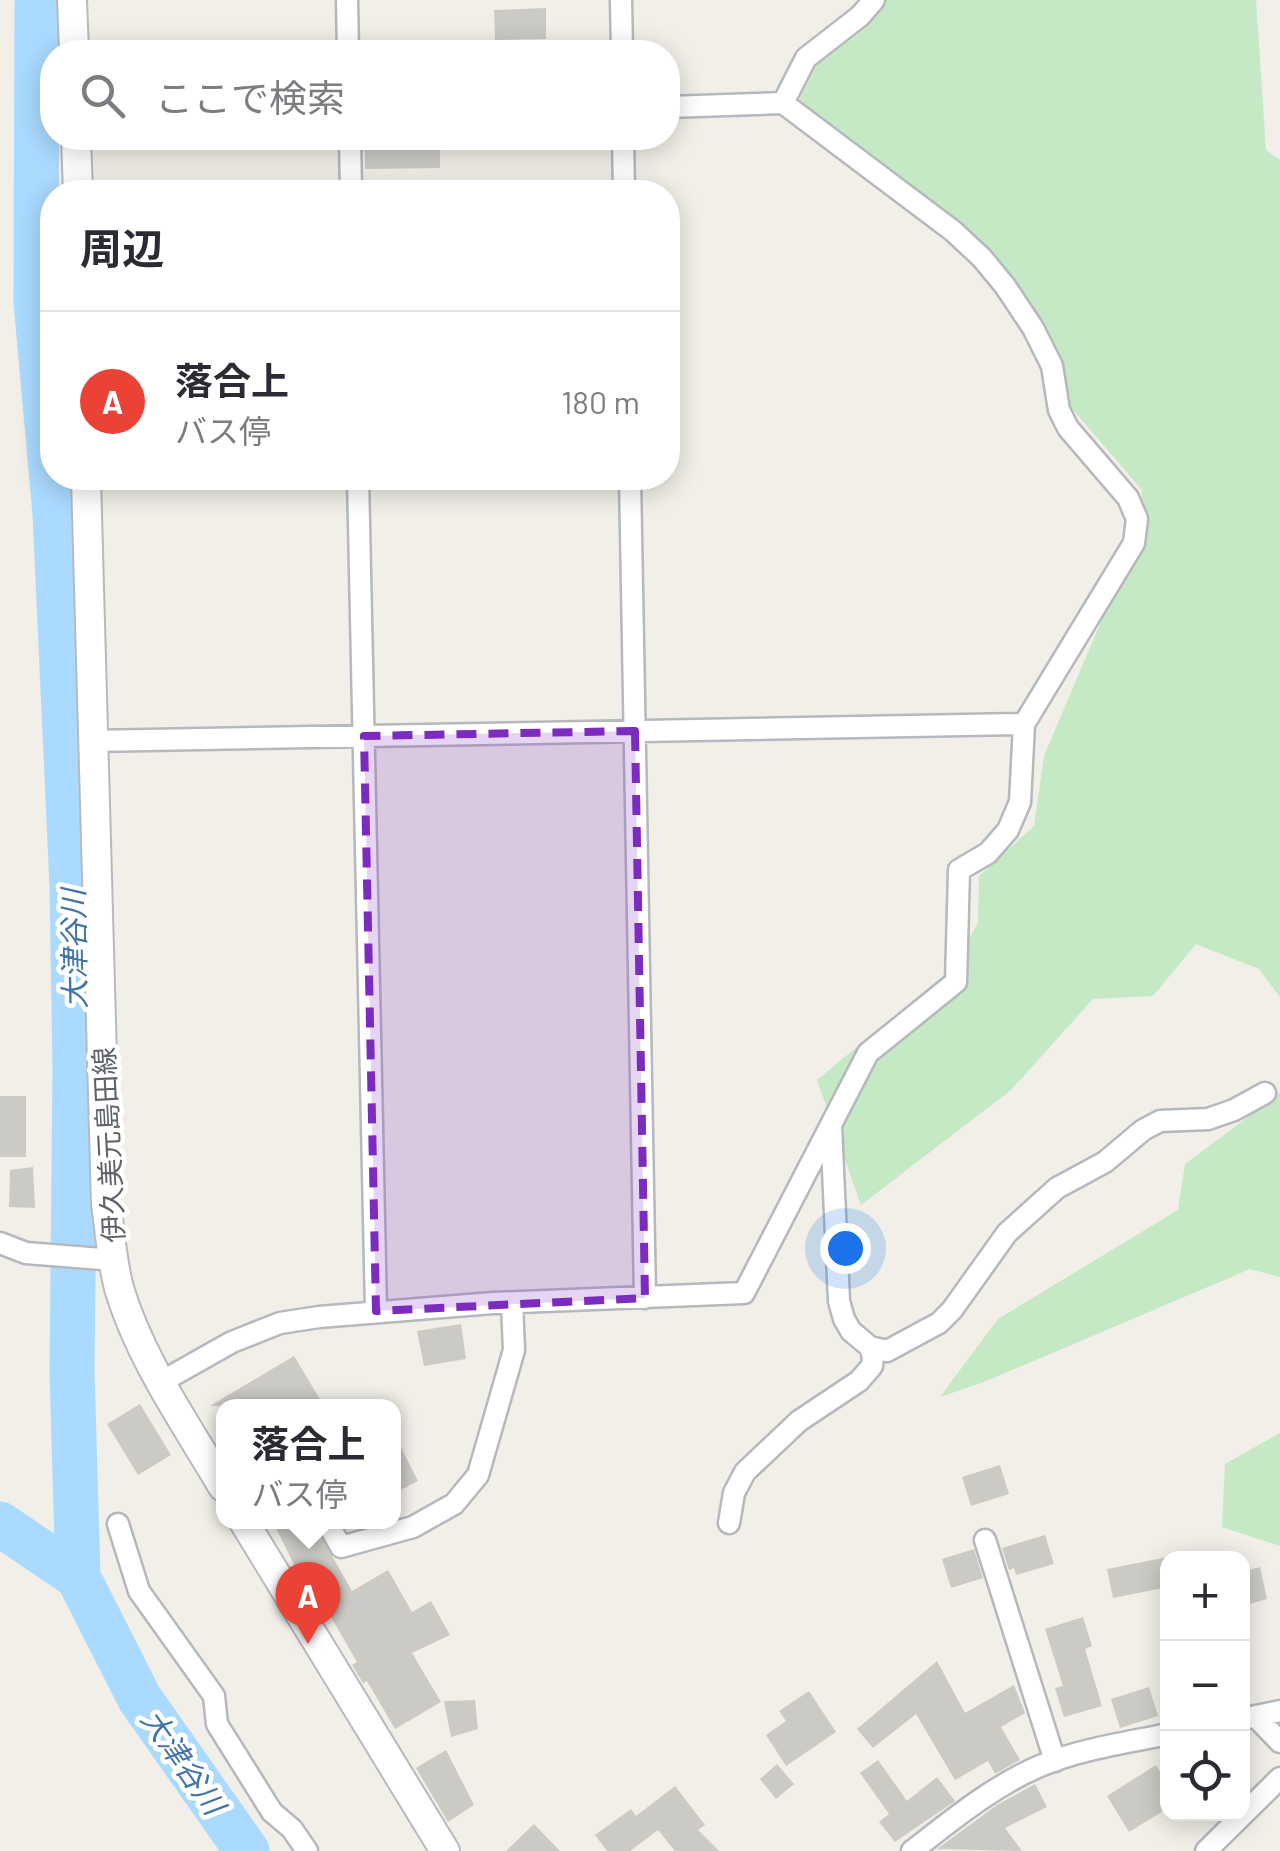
<!DOCTYPE html>
<html lang="ja">
<meta charset="utf-8">
<style>
body{margin:0;font-family:Barlow,"Noto Sans JP",sans-serif;background:#f2f2f3;color:#2b2b33}
.controls{position:absolute;right:30px;bottom:30px;display:grid;overflow:hidden;border-radius:20px;box-shadow:0 5px 25px #0003}
.controls button{width:90px;height:90px;display:grid;place-items:center;padding:0;border:0;border-bottom:2px solid #e1e1e2;background:#fff;color:#2b2b33;font:50px sans-serif}
.you{position:absolute;left:845px;top:1248px;width:35px;height:35px;margin:-25px;border:8px solid #fff;border-radius:50%;background:#1a73e8;box-shadow:0 0 0 15px #1a73e833}
.badge{display:grid;place-items:center;width:65px;height:65px;border-radius:50%;background:#ea4335;color:#fff;font-size:32px;font-weight:700}
.pin{position:absolute;translate:-50% -82px;filter:drop-shadow(0 2px 5px #0008)}
.pin::after{content:'';position:absolute;top:52px;width:35px;height:30px;background:inherit;clip-path:polygon(0 0,100% 0,50% 100%)}
.popup{position:absolute;left:216px;top:1399px;width:185px;height:130px;box-sizing:border-box;display:grid;place-content:center;border-radius:20px;background:#fff;filter:drop-shadow(0 2px 8px #0005);font-size:32px;white-space:nowrap;color:#7c7c81}
.popup b{font-size:38px;color:#2b2b33}
.popup::after{content:'';position:absolute;left:50%;top:100%;margin-left:-20px;border:20px solid transparent;border-top-color:#fff}
.list{margin:0;padding:0;list-style:none}
h2{display:flex;justify-content:space-between;align-items:center;height:130px;margin:0;padding:0 40px;font-size:42px}
h2 small{font-size:32px;font-weight:400;color:#7c7c81}
.list li{display:grid;grid-template-columns:65px 1fr auto;gap:30px;align-items:center;box-sizing:border-box;height:180px;padding:0 40px;border-top:2px solid #e1e1e2}
.list b{display:block;font-size:38px;white-space:nowrap}
.list p{margin:0;font-size:32px;white-space:nowrap;color:#7c7c81}
.list em{font-size:32px;font-style:normal;color:#7c7c81}
.icon{flex:none;width:55px;height:55px;fill:none;stroke:currentColor;stroke-width:2;stroke-linecap:round;stroke-linejoin:round}
.map{position:relative;flex:none;width:1280px;height:1851px;overflow:hidden}
.search{position:absolute;background:#fff;box-shadow:0 5px 25px #0003;left:40px;top:40px;width:640px;height:110px;display:flex;align-items:center;gap:25px;box-sizing:border-box;padding:0 35px;border-radius:40px;color:#7c7c81;font-size:38px}
.panel{position:absolute;background:#fff;box-shadow:0 5px 25px #0003;left:40px;top:180px;width:640px;height:310px;border-radius:40px}
.map>svg:first-child{display:block}
.green{fill:#c5e8c5}
.lines{fill:none;stroke-linecap:round;stroke-linejoin:round}
.river{stroke:#aadaff;stroke-width:45}
.building{fill:#cccac5}
.minor-casing{stroke:#b5b8bc;stroke-width:25}
.secondary-casing{stroke:#b6babf;stroke-width:32}
.minor{stroke:#fff;stroke-width:20}
.secondary{stroke:#fff;stroke-width:28}
.marked{fill:#7b2cbf;fill-opacity:0.2;stroke:#7b2cbf;stroke-width:8;stroke-dasharray:20 12;stroke-linejoin:round}
.labels{text-anchor:middle;dominant-baseline:central;stroke-width:9;stroke-linejoin:round;paint-order:stroke}
.street-label{font-size:28px;fill:#5f6368;stroke:#fff}
.water-label{font-size:30px;font-style:italic;fill:#4174aa;stroke:#fff}
</style>
<div class="map">
<svg width="1280" height="1851" viewBox="0 0 1280 1851">
<rect width="100%" height="100%" fill="#f1efe8"/>
<path class="green" d="M885,0h371l10,150 14,10v837l-21,-28 -63,-25 -43,52 -60,3 -82,91 -150,115 -44,-125 133,-110 28,-47 1,-47 55,-50 10,-70 97,-229 1,-37 -74,-86 -10,-51 -88,-122 -174,-125 23,-45z
M1280,1093v184l-30,-8 -266,113 -44,15 58,-78 180,-109 7,-46z
M1280,1433v113l-58,-19 3,-63z"/>
<g class="lines">
<path class="river" d="M37,0l-1,302 19,212 17,372 3,182 -3,304 6,205 62,122 107,152
M0,1524l78,53"/>
</g>
<path class="building" d="M546,8v31l-51,1 -1,-30z
M365,138h75v30l-75,1z
M0,1096h26v61h-26z
M33,1167l2,41 -26,-1 1,-37z
M461,1324l5,35 -42,7 -7,-35z
M294,1356l30,50h-114z
M140,1404l31,51 -33,20 -31,-51z
M393,1432l25,49 -25,13z
M1000,1465l9,29 -38,12 -9,-29z
M273,1522h40l39,69 36,-21 24,42 19,-11 19,34 -38,18 29,49 -46,27 -28,-48 -4,2 -11,-18 5,-3 -40,-69 -7,4z
M1045,1535l9,29 -38,11 -2,-7 -5,2 -7,-22z
M974,1549l9,29 -32,10 -9,-29z
M1168,1557v30l-55,11 -6,-29z
M1260,1567l7,32 -25,7v-34z
M1083,1617l9,29 -7,3 17,57 -38,11 -9,-29 8,-2 -18,-57z
M937,1661l28,52 49,-28 11,28 -24,14 19,33 -25,14 -7,-13 -33,19 -39,-66 -43,34 -16,-19z
M1149,1687l9,29 -38,12 -9,-29z
M809,1691l27,41 -50,34 -20,-31 20,-14 -7,-10z
M475,1700l3,29 -27,8 -7,-36z
M446,1750l28,55 -26,17 -32,-54z
M878,1760l29,41 30,-24 18,24 -60,41 -16,-20 10,-8 -29,-41z
M777,1764l17,20 -18,15 -16,-20z
M1156,1765l12,19v24l-39,24 -22,-36z
M1035,1784l12,23 -42,21 17,23 -85,-2 60,-44z
M675,1786l30,39 -7,5 21,21h-44l-17,-21 -28,21h-23l-12,-16 36,-26 5,7z
M534,1824l26,27h-54z"/>
<g class="lines">
<defs>
<path id="minor" d="M347,0l1,52
M621,0l1,52
M668,107l115,-4
M350,138l1,54
M623,138l1,54
M358,478l18,833
M630,478l15,820
M93,741l931,-17
M0,1243l26,10 88,7
M870,1347l17,4 52,-28 13,-13 55,-77 50,-45 48,-26 38,-32 17,-9 48,-2 26,-9 31,-17
M161,1382l71,-40 48,-19 39,-6 174,-14 251,-10 124,-240 88,-71 3,-112 29,-17 20,-23 12,-28 4,-78 110,-181 3,-24 -9,-21 -60,-70 -9,-18 -7,-44 -19,-38 -28,-42 -23,-28 -29,-27 -170,-128 23,-45 54,-42 14,-16
M327,1522l14,25 72,-20 41,-23 24,-29 36,-125 -2,-46
M729,1523l5,-30 11,-21 54,-51 60,-40 13,-15 1,-9 -3,-10 -19,-16 -7,-12 -5,-18 -8,-175
M118,1524l21,67 75,105 3,28 55,88 20,17 15,22
M985,1540l70,221
M1255,1716l25,26
M1242,1719l38,-8
M912,1851c40,-31 81,-65 128,-85 40,-17 85,-23 128,-32
M1206,1851l74,-73"/>
<path id="secondary" d="M72,0l2,52
M76,138l2,54
M86,478l20,726c4,28 6,58 13,84 21,71 67,136 104,199
M244,1522l201,329"/>
</defs>
<use href="#minor" class="minor-casing"/>
<use href="#secondary" class="secondary-casing"/>
<use href="#minor" class="minor"/>
<use href="#secondary" class="secondary"/>
</g>
<path class="marked" d="M635,731l10,567 -269,13 -12,-575z"/>
<g class="labels">
<g class="street-label">
<text transform="translate(108 1145) rotate(-93)">伊久美元島田線</text>
</g>
<g class="water-label">
<text transform="translate(73 949) rotate(-91)">大津谷川</text>
<text transform="translate(184 1761) rotate(55)">大津谷川</text>
</g>
</g>
</svg>
<div class="controls">
<button>+</button>
<button>−</button>
<button><svg class="icon" aria-label="locate" viewBox="0 0 24 24"><circle cx="12" cy="12" r="6"/><path d="M12 2v4M12 18v4M2 12h4M18 12h4"/></svg></button>
</div>
<div class="you"></div>
<div class="pin badge" style="left:308px;top:1644px">A</div>
<div class="popup"><b>落合上</b>バス停</div>
<div class="search"><svg class="icon" aria-label="search" viewBox="0 0 24 24"><circle cx="10" cy="10" r="6"/><path d="M15 15l6 6"/></svg>ここで検索</div>
<section class="panel">
<h2>周辺<small></small></h2>
<ul class="list">
<li><span class="badge">A</span><div><b>落合上</b><p>バス停</p></div><em>180 m</em></li>
</ul>
</section>
</div>
